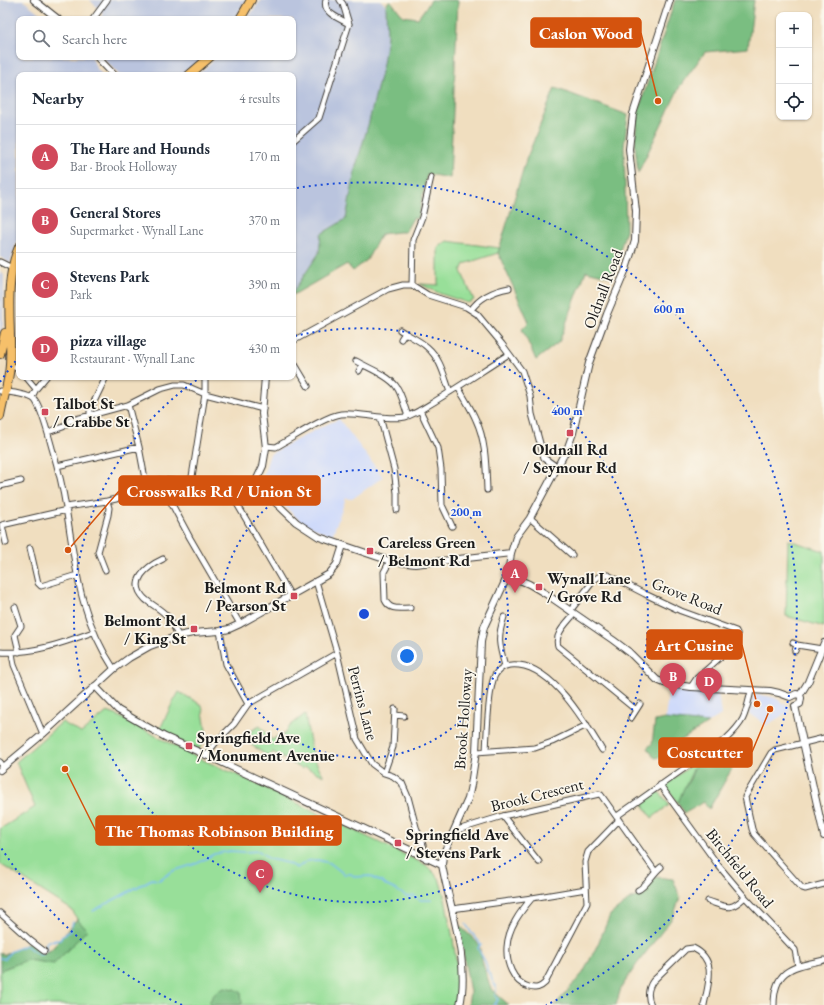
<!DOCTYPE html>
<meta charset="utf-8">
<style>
body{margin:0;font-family:"EB Garamond",serif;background:#f6f6f7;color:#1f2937}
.controls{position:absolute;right:12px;top:12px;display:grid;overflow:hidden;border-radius:8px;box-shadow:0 1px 3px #0004}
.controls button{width:36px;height:36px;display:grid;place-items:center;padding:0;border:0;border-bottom:1px solid #e0e1e3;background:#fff;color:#1f2937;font:20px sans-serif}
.you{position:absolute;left:407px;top:656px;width:14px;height:14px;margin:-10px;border:3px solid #fff;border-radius:50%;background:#1a73e8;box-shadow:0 0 0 6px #1a73e833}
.badge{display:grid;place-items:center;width:26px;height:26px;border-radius:50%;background:#d1495b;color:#fff;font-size:13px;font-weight:700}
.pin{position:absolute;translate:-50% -33px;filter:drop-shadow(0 1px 2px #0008)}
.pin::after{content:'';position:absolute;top:21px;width:14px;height:12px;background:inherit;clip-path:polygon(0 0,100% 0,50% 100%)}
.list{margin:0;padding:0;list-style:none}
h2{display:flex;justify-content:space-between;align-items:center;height:52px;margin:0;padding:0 16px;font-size:17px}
h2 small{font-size:13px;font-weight:400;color:#747a83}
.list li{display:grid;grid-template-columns:26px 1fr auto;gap:12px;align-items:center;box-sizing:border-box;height:64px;padding:0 16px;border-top:1px solid #e0e1e3}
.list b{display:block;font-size:15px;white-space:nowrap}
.list p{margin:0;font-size:13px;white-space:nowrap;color:#747a83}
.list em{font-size:13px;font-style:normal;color:#747a83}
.icon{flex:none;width:22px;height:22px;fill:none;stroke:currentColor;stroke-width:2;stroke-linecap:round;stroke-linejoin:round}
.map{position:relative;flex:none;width:824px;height:1005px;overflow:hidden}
.search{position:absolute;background:#fff;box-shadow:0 1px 3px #0004;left:16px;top:16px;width:280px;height:44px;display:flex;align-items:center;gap:10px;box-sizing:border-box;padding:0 14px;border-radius:8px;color:#747a83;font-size:15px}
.panel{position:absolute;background:#fff;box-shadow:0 1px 3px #0004;left:16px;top:72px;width:280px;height:308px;border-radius:8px}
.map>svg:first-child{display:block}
.built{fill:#cfdafa}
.industrial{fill:#bac4de}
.green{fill:#98df99;stroke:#5a7e5a}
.forest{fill:#7abe81;stroke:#4b6d4e}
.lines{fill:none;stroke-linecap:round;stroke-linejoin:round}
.stream{stroke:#7ebdf2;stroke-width:1.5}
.minor-casing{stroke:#3c3934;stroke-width:7}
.tertiary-casing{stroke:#3c3934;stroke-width:8}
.trunk-casing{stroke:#3c3934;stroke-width:10}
.minor{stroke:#fff;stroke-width:5}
.tertiary{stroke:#fff;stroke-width:6}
.trunk{stroke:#f6c06b;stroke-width:8}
.ring{fill:none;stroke:#1d4ed8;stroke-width:2;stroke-dasharray:2 4}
.poi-dot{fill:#d1495b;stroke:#fbf7ec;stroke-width:1.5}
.labels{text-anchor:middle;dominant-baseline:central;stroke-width:3.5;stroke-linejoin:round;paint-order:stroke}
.street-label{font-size:16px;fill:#1c1c1c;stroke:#fbf7ec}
.poi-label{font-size:16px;font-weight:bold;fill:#1c1c1c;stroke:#fbf7ec;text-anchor:start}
.centre{fill:#1d4ed8;stroke:#fbf7ec;stroke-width:2}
.ring-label{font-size:12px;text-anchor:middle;font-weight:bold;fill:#1d4ed8;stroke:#fbf7ec;stroke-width:3.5;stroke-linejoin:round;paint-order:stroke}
.leader{fill:none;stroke:#d4530e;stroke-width:1.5}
.callout-dot{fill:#d4530e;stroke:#fbf7ec;stroke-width:1.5}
.callout{fill:#d4530e;stroke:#d4530e;stroke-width:1.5}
.callout-label{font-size:17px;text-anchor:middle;font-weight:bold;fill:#fff}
</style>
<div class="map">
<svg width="824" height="1005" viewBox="0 0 824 1005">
<rect width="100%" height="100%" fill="#fbf7ec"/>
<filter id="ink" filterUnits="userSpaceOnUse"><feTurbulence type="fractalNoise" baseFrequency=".025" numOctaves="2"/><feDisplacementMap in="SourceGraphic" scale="8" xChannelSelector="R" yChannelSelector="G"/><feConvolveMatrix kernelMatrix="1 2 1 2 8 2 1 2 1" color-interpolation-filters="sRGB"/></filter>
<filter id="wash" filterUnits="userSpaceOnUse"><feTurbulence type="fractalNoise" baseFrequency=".012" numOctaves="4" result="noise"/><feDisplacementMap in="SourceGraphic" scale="16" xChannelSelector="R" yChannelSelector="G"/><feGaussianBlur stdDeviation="0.9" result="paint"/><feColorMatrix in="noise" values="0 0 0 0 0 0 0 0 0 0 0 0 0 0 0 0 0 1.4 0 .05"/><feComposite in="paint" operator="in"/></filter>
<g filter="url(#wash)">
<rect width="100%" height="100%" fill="#f0debf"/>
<path class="built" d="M339,419l44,58 -31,22 -6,-1 -14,38 -31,-14 -36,-35 -3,-8 8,-25 53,-28z
M669,688l49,5 3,22 -13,8 -43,-4z
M753,695l14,1 8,2 11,7 4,6 -25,15 -8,-8 -8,-3z"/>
<path class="industrial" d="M0,0h23l24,19h-28v38h73l4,11 7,7h-84v159l-9,30 -10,-7z
M90,0h157l-12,19h-135l3,-5z
M261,0h119l6,5 1,32 -4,27 -14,58 -13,44 -10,53 -25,15 -2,19 -26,39v-217h-96l20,-18h76v-38h-46z
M102,57h103l-22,18h-64z
M0,271l4,4v12l-1,36 -3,13z"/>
<path class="green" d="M447,241l53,7 -2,5 -34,11 -3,7 13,29 -6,3 -27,-9 -21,-10 18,1v-37z
M788,540l36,11v76l-38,-11z
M179,692l23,13 5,32 -9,13 -39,-19 12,-25z
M107,712l9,3 78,41 57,25 175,84 13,13 6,21 8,40 6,43 -3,23h-456v-33l3,-3 48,-19 26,-31 -5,-9 -72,-46v-35l35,-22 -19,-45 46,-40 19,11z
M305,714c4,21 6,44 19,62l-19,-9 -3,2 -29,-17 -4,5 -19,-13 3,-5 -6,-6 13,-7 12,14 6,-4 3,2 9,-12z
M696,762c-5,14 -13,27 -18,41l-12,-16v-3z
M655,791c7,1 10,9 14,14l-17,13 -11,-17z"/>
<path class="forest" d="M390,0l13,16 15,2 13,-18h27l-8,178 -23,-4 -9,45 -5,-1 -8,14h-7l-17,2 -14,26 -14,11 -6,-7 -54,31v-3l26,-39 2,-19 25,-15 10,-53 13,-44 14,-58 4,-27 -1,-32z
M675,0h79l-6,48 -43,4 -25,34 -42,87 -3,-28 2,-30z
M555,88l73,27 -4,31 2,84 -14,47 -26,-6 -27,71 -23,18 -14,-31 7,-7 -31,-69 28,-93z
M665,719l43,4 -40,26 -2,7 -11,2 -8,-10 5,-4 3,-23z
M719,748l15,17 -25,44 -5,-7 -19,11 -7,-10 6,-15 6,-9 6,-17z
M655,877l18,2 7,18 -7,20 -36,47 -16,24 -5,17h-63l3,-1 27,-31 15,-29 12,-29 19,-15 13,-6z
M77,919l10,11 -33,34 -27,-4 -24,9 -3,3v-20l4,3 25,-12 14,10 8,-3z
M458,924l21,20 3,17 9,28 18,16h-41l2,-13z
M225,987l10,2 6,3 1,11 -2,2h-29l-2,-2c4,-8 8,-13 16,-16z"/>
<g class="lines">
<path class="stream" d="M93,911l59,-32 7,1 14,-9 25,-8 16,-9 16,-3 14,1 15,-1 10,8 19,4 9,5 10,-7 11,-1 12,3 14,11h7l4,3 15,-1 7,4 5,2 5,4 11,5 9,6 7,-1 6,4h12
M466,924l4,7 11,13 -3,4c3,9 10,14 9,22l4,5c0,10 8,8 4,20l3,5 -4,5
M46,950v-7l2,-2 12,-1 3,-5 7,-4 3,-9
M0,958l5,1 5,-7 15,-7 14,10 4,-2"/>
</g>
</g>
<g filter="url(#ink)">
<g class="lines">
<defs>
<path id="minor" d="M326,0c-4,13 13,18 23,24
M93,19l14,-19
M293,141l26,-23 30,-94 -6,-20 -3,-4
M0,262l12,6
M412,285l1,-45 9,-23 9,-40
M471,310c9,-13 22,-19 38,-22
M400,330c9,6 19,10 27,17 14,12 17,29 23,45
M401,339l4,-6
M293,341l95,-52 15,-4h9l16,10 38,12 11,7 25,30 20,27 8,25 2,18 12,44 13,9
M293,361l15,25
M356,361c12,7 32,14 40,25 6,8 8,20 12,30
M10,364l9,6
M359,371l3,-6
M26,377l10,12
M458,387c6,11 13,21 18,33 10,21 10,47 11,70
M0,391c8,1 29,3 35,9 6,8 14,37 17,48 6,20 11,40 14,60 10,60 13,108 48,161
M32,397l4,-8 10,-12
M128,405l11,42 7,37
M420,410l18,38 3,21 1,36 10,21
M90,416v-6l16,-33
M380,417l14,52 3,24v17
M48,432l15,-5 6,-6 59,-16 32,-16 15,-4h9l21,9 58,15
M266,446l10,1c15,-8 49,-31 65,-33 19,-2 45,7 64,3 11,-3 22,-11 32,-17 25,-15 48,-31 72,-46
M57,466l82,-19
M159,480l31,58 50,86
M191,483l14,-89v-17
M226,485l65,111
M0,486l21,-5
M66,507l41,-6 9,-2 30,-15 13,-4 67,5 29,-2
M530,518l42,37
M6,543l-4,-18 65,-15
M30,548l8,35 3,3 36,-11
M163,559c-15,7 -36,22 -18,40 7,6 16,10 22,17 5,5 8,13 11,20
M390,561l-6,11 1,28c5,11 15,8 25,8
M105,570l-7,-18 10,-37 1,-7 -2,-7
M316,581l21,72 20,86 15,25 12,9 9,3 9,7 6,14 8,30 7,18 3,14
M15,607l6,19 -6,9 4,17
M570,611l24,-31 7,-5h7l37,19 36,17 55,20c3,5 1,9 -2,14l-37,33 -6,9
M574,614c-7,9 -20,20 -16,32l78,64
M504,617c-7,21 -5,28 1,49
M220,631l6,33 22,40
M793,643l4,2 25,4
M795,651l2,-6
M0,652c33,2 63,-9 93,-20
M12,653l2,12 29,69
M395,715l9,1
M631,718l9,-14
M824,738l-49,12 -4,3 -26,44 7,32 2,5 48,54 3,1 19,-5
M486,751c1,-16 2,-64 9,-76 6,-9 13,-11 24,-10 35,4 66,57 83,85
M476,752l59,-4 17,-6 35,-17
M206,755l11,-14 17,-17 14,-20 89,-51
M0,762l4,5
M384,773l9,-26 2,-38
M660,785l58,80 27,32 50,53 3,16
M503,816l36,46
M617,816l109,-77c19,-18 19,-23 25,-48
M454,831l49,-15 96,-22 2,1 54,76
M638,890c8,-3 15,-17 23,-23
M532,898c-12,14 -24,30 -25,49 -1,15 5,35 22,40 7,2 11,1 16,-4l42,-80 -2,-41 3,-10 31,-32
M708,901c19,6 21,11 37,-4
M452,909l80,-11 54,-9
M0,913l31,28 13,10
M651,1005c-4,-8 -3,-17 2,-24l33,-32 7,-1c25,12 15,36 11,57
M774,1005c0,-37 20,-38 50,-45"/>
<path id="tertiary" d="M34,0l24,19
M97,57l17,18
M265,377l-3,37 4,34 -3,18 -8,17 41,39 23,15 71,24 25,3 96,-11
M508,575l21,9 17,10 67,46 16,12 28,28 7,3 27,4 79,4 9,2 11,4
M95,686l23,24 47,27 41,18 236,110
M800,695l8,-13 16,-39
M790,697l6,-3 4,1 1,3 -1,6 -5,2
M795,706l29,130
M0,770l43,-36 71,-65 15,-11 21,-12 28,-10 15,-3 27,-2 9,-2 11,-5 89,-50 8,-10 6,-19
M460,1005c10,-43 -10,-97 -18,-140l1,-10 25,-56 3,-14 5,-33 5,-110 3,-15 24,-52 3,-22 5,-16 14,-19 38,-71 5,-14 16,-70 18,-49 19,-45 9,-28 1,-30 -7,-62 4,-35 37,-114"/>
<path id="trunk" d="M240,19l11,-19
M189,75l21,-18
M0,354l5,-21
M0,416c3,-17 9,-34 10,-51 2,-41 -7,-80 9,-118"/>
</defs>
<use href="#minor" class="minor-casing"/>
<use href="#tertiary" class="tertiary-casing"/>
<use href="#trunk" class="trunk-casing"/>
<use href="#minor" class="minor"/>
<use href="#tertiary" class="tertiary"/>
<use href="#trunk" class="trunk"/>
</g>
</g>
<g class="ring">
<circle cx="364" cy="614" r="144"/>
<path d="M295 336A287 287 0 1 1 201 377"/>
<path d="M182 1005A431 431 0 0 1 0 846M0 382A431 431 0 0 1 18 358M297 188A431 431 0 0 1 546 1005"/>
</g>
<g class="poi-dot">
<rect x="41" y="408" width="8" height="8" rx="2"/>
<rect x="566" y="429" width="8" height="8" rx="2"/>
<rect x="366" y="547" width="8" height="8" rx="2"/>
<rect x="535" y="583" width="8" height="8" rx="2"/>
<rect x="290" y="592" width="8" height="8" rx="2"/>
<rect x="190" y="625" width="8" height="8" rx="2"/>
<rect x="185" y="742" width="8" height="8" rx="2"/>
<rect x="394" y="839" width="8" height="8" rx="2"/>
</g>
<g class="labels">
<g class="street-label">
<text transform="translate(603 289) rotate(-69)">Oldnall Road</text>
<text transform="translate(687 596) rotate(22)">Grove Road</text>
<text transform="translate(363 703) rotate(75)">Perrins Lane</text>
<text transform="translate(463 719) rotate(-86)">Brook Holloway</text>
<text transform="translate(537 795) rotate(-14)">Brook Crescent</text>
<text transform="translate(740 868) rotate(51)">Birchfield Road</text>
</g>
<g class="poi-label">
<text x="53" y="403">Talbot St<tspan x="53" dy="18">/ Crabbe St</tspan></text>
<text x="570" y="449" text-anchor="middle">Oldnall Rd<tspan x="570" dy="18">/ Seymour Rd</tspan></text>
<text x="378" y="542">Careless Green<tspan x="378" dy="18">/ Belmont Rd</tspan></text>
<text x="547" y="578">Wynall Lane<tspan x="547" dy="18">/ Grove Rd</tspan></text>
<text x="286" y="587" text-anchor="end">Belmont Rd<tspan x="286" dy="18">/ Pearson St</tspan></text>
<text x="186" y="620" text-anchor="end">Belmont Rd<tspan x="186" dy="18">/ King St</tspan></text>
<text x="197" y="737">Springfield Ave<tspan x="197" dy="18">/ Monument Avenue</tspan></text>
<text x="406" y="834">Springfield Ave<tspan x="406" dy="18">/ Stevens Park</tspan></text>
</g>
</g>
<circle cx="364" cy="614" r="6" class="centre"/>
<g class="ring-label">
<text x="669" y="313">600 m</text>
<text x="567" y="415">400 m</text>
<text x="466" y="516">200 m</text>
</g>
<path class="leader" d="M658 101L641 33M68 550L119 491M757 704L742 645M770 709L752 752M65 769L96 831"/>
<g class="callout-dot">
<circle cx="658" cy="101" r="4"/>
<circle cx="68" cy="550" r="4"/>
<circle cx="757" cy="704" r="4"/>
<circle cx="770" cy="709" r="4"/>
<circle cx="65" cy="769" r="4"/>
</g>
<g class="callout">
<rect x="531" y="18" width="110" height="29" rx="4"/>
<rect x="119" y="476" width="201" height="29" rx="4"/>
<rect x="647" y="630" width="95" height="29" rx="4"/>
<rect x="659" y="738" width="93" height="29" rx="4"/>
<rect x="96" y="816" width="245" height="29" rx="4"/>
</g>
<g class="callout-label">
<text x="586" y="39">Caslon Wood</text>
<text x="219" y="497">Crosswalks Rd / Union St</text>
<text x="694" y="651">Art Cusine</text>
<text x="705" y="758">Costcutter</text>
<text x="219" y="837">The Thomas Robinson Building</text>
</g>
</svg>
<div class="controls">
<button>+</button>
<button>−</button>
<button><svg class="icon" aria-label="locate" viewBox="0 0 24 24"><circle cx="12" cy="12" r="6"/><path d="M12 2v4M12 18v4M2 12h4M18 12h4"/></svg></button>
</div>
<div class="you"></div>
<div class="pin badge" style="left:515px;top:593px">A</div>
<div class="pin badge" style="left:673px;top:696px">B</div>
<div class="pin badge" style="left:260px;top:893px">C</div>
<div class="pin badge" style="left:709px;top:701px">D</div>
<div class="search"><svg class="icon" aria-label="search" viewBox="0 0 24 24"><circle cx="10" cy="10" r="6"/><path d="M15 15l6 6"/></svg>Search here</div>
<section class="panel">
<h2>Nearby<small>4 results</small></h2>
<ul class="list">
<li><span class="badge">A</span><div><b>The Hare and Hounds</b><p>Bar · Brook Holloway</p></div><em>170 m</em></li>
<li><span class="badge">B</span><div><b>General Stores</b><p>Supermarket · Wynall Lane</p></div><em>370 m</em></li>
<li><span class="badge">C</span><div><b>Stevens Park</b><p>Park</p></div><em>390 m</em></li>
<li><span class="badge">D</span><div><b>pizza village</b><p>Restaurant · Wynall Lane</p></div><em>430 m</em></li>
</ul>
</section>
</div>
